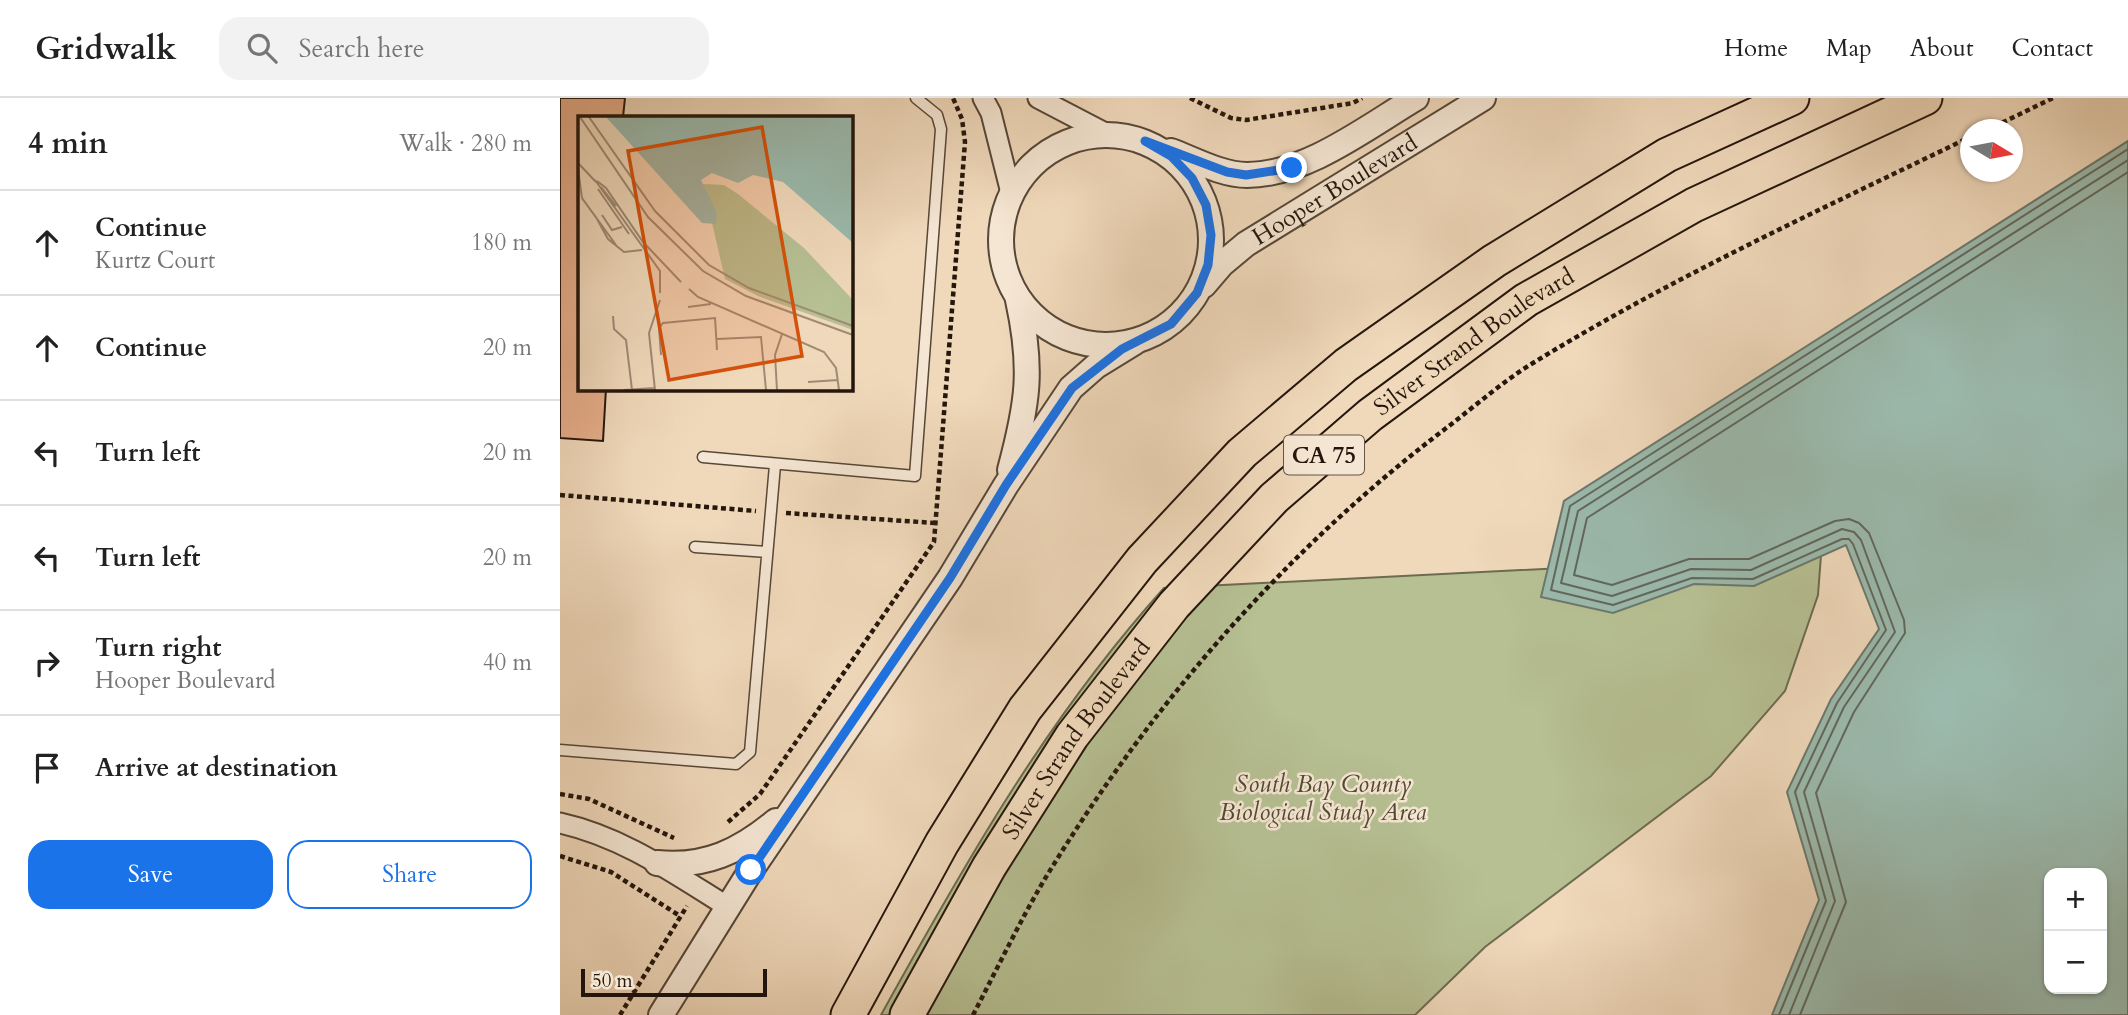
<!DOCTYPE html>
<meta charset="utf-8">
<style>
body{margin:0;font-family:Cardo,serif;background:#f2f2f2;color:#222}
.controls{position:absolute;right:21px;bottom:21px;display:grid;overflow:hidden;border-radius:14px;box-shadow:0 2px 5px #0004}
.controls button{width:63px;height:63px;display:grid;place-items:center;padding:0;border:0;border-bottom:2px solid #e0e0e0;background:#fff;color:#222;font:35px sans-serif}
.compass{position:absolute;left:1400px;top:21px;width:63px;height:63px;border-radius:50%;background:#fff;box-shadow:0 2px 5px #0004;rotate:100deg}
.scale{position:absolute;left:21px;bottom:18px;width:186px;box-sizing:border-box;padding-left:7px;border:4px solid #24160c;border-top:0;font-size:19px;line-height:24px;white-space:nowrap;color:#24160c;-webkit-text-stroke:5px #f5e6d3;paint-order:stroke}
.stop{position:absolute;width:21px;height:21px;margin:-16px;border:5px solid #1a73e8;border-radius:50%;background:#fff}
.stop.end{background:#1a73e8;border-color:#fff;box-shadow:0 2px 7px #0008}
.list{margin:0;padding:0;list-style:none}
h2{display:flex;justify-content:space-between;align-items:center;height:91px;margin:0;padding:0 28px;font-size:30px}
h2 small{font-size:23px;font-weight:400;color:#767676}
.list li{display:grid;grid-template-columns:46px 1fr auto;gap:21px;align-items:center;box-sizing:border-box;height:105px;padding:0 28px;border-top:2px solid #e0e0e0}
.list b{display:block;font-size:26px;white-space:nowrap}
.list p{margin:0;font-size:23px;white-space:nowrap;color:#767676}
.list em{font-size:23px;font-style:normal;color:#767676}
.actions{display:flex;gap:14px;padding:21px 28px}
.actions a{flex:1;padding:16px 0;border:2px solid #1a73e8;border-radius:21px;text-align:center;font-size:24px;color:#1a73e8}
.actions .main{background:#1a73e8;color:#fff}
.icon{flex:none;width:38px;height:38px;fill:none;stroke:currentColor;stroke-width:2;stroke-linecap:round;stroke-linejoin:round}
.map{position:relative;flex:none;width:1568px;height:917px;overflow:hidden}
header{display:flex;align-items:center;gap:42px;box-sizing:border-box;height:98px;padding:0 35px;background:#fff;border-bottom:2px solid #e0e0e0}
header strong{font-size:33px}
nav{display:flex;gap:38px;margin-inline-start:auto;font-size:24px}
.search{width:490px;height:63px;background:#f2f2f2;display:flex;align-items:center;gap:18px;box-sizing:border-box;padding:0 24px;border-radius:21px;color:#767676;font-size:26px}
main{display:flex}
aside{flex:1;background:#fff}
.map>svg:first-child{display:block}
.green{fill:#b6c093;stroke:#6d6b50;stroke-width:2}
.water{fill:#9bbaad;stroke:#6b786d;stroke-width:2;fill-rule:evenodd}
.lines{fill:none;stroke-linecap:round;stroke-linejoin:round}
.shore{stroke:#60685c;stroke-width:2}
.building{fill:#e6ae8b;stroke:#24160c;stroke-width:2}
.service-casing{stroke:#574738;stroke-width:13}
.minor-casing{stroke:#574738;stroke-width:23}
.tertiary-casing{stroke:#574738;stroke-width:28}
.trunk-casing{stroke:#24160c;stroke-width:37}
.path{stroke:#24160c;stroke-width:4.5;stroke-dasharray:5 3.5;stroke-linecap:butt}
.service{stroke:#f5e6d3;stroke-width:10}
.minor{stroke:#f5e6d3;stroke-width:19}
.tertiary{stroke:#f5e6d3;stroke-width:24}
.trunk{stroke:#f0d9bb;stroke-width:33}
.route{stroke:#1a73e8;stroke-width:9}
.labels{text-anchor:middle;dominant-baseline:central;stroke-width:5;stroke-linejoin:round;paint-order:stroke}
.shield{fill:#f5e6d3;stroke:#635448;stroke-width:2}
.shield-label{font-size:23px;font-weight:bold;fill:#24160c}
.street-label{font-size:24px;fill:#24160c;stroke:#f5e6d3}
.park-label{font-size:24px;font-style:italic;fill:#504934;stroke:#f5e6d3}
.inset-road{fill:none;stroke:#9e8b75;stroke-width:2}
.view{fill:#d4520c;fill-opacity:0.15;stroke:#d4520c;stroke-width:3.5}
.inset-edge{fill:none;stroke:#24160c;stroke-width:3.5}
</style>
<header>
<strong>Gridwalk</strong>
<div class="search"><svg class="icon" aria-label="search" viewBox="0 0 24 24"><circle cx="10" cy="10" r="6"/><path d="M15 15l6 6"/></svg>Search here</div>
<nav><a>Home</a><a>Map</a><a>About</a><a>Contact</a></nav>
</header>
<main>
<aside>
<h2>4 min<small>Walk · 280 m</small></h2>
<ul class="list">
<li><svg class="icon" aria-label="ahead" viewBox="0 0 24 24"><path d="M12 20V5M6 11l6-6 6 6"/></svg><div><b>Continue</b><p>Kurtz Court</p></div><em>180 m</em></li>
<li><svg class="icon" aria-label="ahead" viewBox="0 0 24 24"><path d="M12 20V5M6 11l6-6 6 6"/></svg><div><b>Continue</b></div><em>20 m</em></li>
<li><svg class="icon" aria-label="left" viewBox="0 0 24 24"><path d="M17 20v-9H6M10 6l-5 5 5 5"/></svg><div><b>Turn left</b></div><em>20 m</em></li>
<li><svg class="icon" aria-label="left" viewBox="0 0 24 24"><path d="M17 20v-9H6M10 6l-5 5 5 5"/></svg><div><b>Turn left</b></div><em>20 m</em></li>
<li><svg class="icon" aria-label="right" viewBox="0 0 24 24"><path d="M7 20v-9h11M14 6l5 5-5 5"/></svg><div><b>Turn right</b><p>Hooper Boulevard</p></div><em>40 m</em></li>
<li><svg class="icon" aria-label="arrive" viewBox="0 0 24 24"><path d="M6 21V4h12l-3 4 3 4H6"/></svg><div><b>Arrive at destination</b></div></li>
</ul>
<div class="actions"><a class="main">Save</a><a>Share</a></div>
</aside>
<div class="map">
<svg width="1568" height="917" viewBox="0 0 1568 917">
<rect width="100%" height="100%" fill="#f0d9bb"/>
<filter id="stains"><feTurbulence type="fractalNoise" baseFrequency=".00286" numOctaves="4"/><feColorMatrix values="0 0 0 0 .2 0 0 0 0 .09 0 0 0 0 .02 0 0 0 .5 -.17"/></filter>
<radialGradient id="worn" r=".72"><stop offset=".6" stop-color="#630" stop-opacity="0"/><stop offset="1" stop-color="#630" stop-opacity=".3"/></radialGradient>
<path class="green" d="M1261,457l-3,40 -33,96 -74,85 -226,171 -70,68h-534c84,-152 166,-297 283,-427z"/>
<path class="water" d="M1568,43v874h-356l47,-115 -32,-108 44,-93 48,-70 -33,-84 -92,41 -60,-2 -81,29 -72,-16 23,-96zM1489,775h53v116h-53z"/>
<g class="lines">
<path class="shore" d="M1219,917l47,-114 -31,-109 42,-89 49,-73 -33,-86 -4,-5h-7l-89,40 -61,-1 -79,27 -62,-15 19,-84 558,-357
M1229,917l46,-114 -31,-109 40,-85 51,-75 -34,-92 -7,-8 -12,-3 -91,41 -60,-1 -79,27 -51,-13 17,-72 550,-351
M1240,917l46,-113 -30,-109 38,-81 51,-79 -1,-13 -35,-87 -10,-10 -10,-4 -14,2 -86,38h-60l-77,26 -38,-10 13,-57 541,-346"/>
</g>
<path class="building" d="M0,0h65l-2,19h-44v271h27l-3,53 -43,-3z"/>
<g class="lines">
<defs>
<path id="service" d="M143,359l212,19 26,-347 -4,-14 -21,-17
M135,449l72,5
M0,652l176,14 14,-12 25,-287"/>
<path id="minor" d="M423,0l8,15 20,80
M478,0l67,35
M0,725c63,14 113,50 168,84"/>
<g id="tertiary">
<circle cx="546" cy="142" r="105"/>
<path d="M611,53c24,9 51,24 76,24 59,0 120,-48 169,-77"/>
<path id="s1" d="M644,187l18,-21 24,-20 237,-146"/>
<path d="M450,372c18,-67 23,-101 8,-170"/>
<path d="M97,765c48,5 83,-12 119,-42"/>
<path d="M101,917l90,-145 199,-292 56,-93 65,-97 25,-22 39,-24"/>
</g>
<g id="trunk">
<path d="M288,917l94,-172 83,-134 117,-149 100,-107 104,-88 148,-104 173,-106 125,-57"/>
<path id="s2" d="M347,917l82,-148 83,-131 102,-131 100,-107 96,-83 156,-115 168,-95 231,-107"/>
</g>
</defs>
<use href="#service" class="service-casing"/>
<use href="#minor" class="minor-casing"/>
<use href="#tertiary" class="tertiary-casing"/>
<use href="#trunk" class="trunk-casing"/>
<path class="path" d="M630,0l41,20 15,2 107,-17 9,-5
M1427,32l66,-32
M0,397l196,16
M226,415l149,10
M0,696l29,5 85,39
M168,724l32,-28 174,-252 31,-400 -3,-23 -9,-21
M0,758l51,16 69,44
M60,917l67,-109
M413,917c23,-44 45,-90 70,-133 105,-174 240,-330 402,-453 29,-22 57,-47 88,-66 140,-86 289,-154 437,-226"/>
<use href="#service" class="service"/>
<use href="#minor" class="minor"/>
<use href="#tertiary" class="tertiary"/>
<use href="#trunk" class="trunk"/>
</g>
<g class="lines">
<path class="route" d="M191,772l199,-292 56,-93 66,-97 50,-39 49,-25 26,-31 11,-28 3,-30 -5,-30 -14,-27 -21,-22 -26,-15 82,31 19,3 46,-7"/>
</g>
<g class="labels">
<rect class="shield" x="724" y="337.5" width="80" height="39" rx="5"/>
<g class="shield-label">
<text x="764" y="357">CA 75</text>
</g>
<g class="street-label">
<text stroke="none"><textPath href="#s1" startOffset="163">Hooper Boulevard</textPath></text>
<text stroke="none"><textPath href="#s2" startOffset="891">Silver Strand Boulevard</textPath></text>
<text stroke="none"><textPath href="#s2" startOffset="324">Silver Strand Boulevard</textPath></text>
</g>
<g class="park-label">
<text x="763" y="686">South Bay County<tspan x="763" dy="28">Biological Study Area</tspan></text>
</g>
</g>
<g transform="translate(18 18)">
<rect width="275" height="275" fill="#f0d9bb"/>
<path d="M125,68l21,1 14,9 66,54 49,52v30l-95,-34 -33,-17z" fill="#b6c093"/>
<path d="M28,1h247v126l-70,-61 -30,-7 -15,8 -26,-10 -11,7 16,33 -1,11 -14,-1z" fill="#9bbaad"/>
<path class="inset-road" d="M2,1l68,100 55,54 43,25 107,39M11,1l66,94 54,54 40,23 104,38M0,47l18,19M0,53l4,29 34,47M17,64l65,91v22M19,65l9,7 37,54 38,40M23,71l15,19M20,73l31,45M24,99l10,15 10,-3M19,103l11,20 16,13 18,-2M111,173l9,8 126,55 12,16 3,22M110,191l23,-3M35,200l1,13 12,11 6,50M139,223l44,-2 5,53M83,239l-2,-27 4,-5 52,-5 2,32M230,266l30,-2M46,274l30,-2M77,274l-6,-57 11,-33M199,274l-2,-35 7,-21"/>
<path class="view" d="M184,11l40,229 -133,24 -41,-229z"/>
<rect width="275" height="275" class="inset-edge"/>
</g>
<rect width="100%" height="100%" filter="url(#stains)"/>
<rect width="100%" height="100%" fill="url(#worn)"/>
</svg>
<div class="controls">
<button>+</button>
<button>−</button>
</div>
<svg class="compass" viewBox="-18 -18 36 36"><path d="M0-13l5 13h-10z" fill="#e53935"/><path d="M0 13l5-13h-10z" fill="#767676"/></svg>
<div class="scale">50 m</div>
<div class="stop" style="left:191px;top:772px"></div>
<div class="stop end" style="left:732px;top:70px"></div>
</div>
</main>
